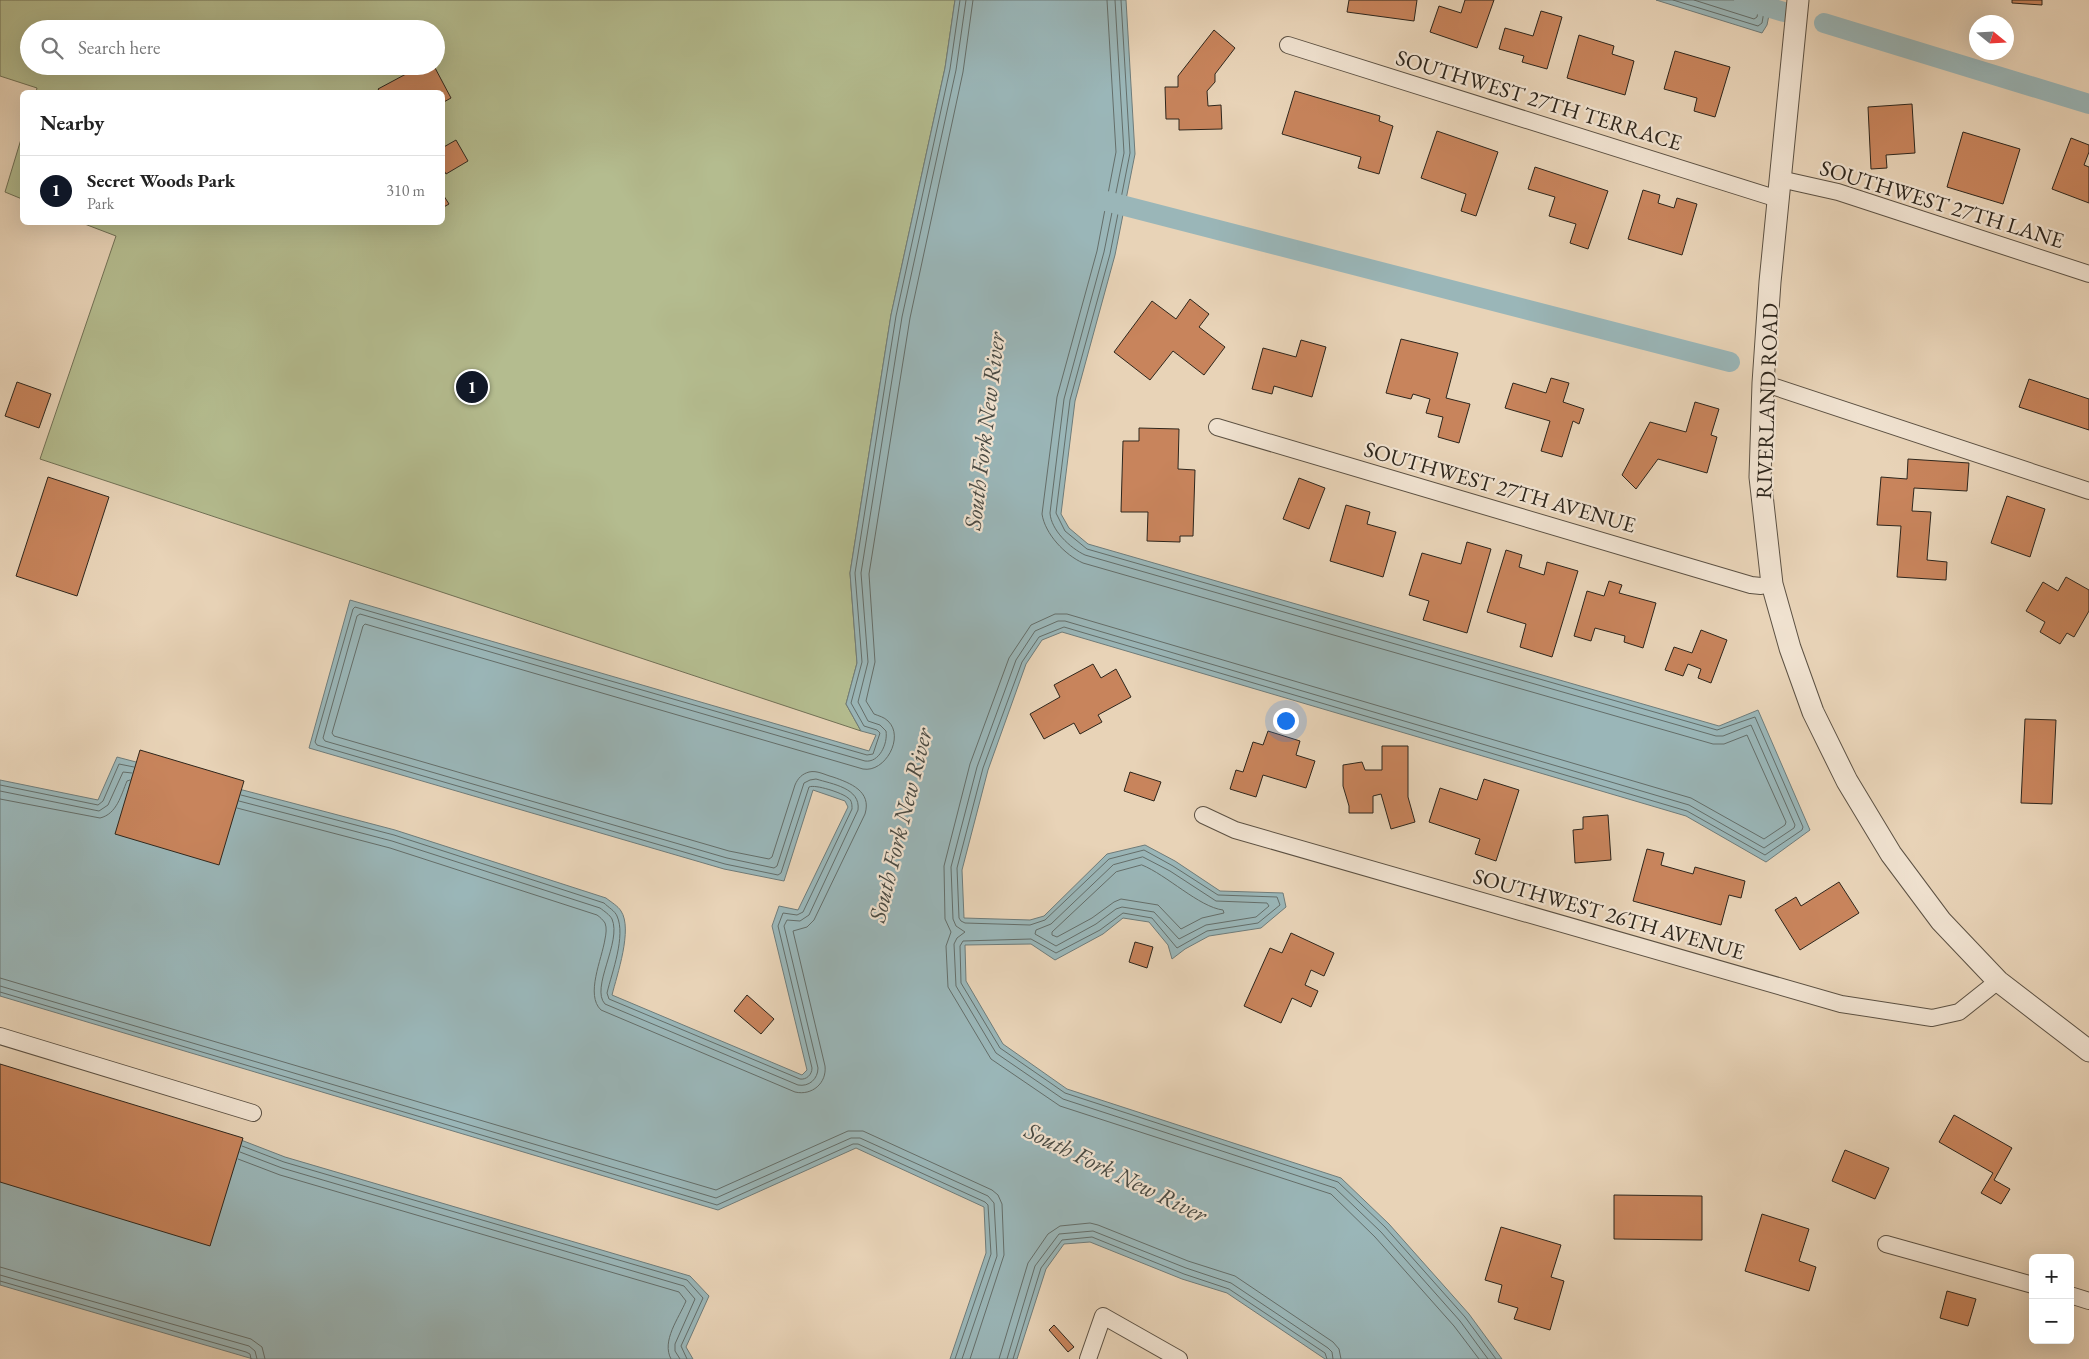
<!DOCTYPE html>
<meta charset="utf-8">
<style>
body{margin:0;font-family:"EB Garamond",serif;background:#f2f2f2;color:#222}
.controls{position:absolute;right:15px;bottom:15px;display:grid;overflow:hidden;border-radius:8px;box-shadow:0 5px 20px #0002}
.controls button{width:45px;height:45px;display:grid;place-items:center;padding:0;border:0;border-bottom:1px solid #e0e0e0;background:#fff;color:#222;font:25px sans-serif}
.compass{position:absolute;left:1969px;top:15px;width:45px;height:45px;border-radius:50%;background:#fff;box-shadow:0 5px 20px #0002;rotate:108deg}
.you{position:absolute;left:1285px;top:720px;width:18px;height:18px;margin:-12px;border:4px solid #fff;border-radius:50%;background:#1a73e8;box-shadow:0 0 0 8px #1a73e833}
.badge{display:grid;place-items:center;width:32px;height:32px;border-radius:50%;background:#111827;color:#fff;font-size:16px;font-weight:700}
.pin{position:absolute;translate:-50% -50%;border:2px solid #fff;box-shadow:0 1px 5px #0006}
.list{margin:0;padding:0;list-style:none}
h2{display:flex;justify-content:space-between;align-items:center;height:65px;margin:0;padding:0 20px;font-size:21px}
h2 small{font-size:16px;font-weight:400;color:#767676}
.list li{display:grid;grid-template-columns:32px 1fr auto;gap:15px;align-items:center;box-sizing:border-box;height:70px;padding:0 20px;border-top:1px solid #e0e0e0}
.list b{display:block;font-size:19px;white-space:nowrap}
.list p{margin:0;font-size:16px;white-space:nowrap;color:#767676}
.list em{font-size:16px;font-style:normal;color:#767676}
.icon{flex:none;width:28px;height:28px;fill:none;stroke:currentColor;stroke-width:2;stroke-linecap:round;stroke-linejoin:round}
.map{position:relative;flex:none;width:2089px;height:1359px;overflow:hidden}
.search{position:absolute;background:#fff;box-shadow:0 5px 20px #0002;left:20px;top:20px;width:425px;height:55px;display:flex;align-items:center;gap:12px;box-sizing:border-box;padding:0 18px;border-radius:28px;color:#767676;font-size:19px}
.panel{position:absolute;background:#fff;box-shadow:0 5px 20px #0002;left:20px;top:90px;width:425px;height:135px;border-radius:8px}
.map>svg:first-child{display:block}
.green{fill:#b4bc8f;stroke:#717156;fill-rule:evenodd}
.water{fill:#9ab6b8;stroke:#6f7c7a}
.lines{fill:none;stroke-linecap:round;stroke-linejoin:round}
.shore{stroke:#646e6a;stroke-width:1}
.canal{stroke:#9ab6b8;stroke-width:20}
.building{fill:#c8845c;stroke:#2e261c}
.minor-casing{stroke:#5c5143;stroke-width:18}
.tertiary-casing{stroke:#5c5143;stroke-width:23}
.minor{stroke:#f0e2d0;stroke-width:16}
.tertiary{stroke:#f0e2d0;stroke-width:21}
.labels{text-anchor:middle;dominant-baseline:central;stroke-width:4.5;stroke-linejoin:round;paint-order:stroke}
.street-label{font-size:22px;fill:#2e261c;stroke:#f0e2d0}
.water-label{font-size:24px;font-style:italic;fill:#494a43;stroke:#f0e2d0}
</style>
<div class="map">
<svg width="2089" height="1359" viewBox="0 0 2089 1359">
<rect width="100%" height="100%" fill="#e8d3b7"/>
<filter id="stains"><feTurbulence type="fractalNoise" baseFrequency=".004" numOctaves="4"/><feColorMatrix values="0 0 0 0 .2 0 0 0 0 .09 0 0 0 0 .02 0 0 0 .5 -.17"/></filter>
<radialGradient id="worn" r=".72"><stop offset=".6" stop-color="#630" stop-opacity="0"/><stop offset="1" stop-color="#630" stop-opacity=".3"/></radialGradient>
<path class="green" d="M0,0h955l-10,68 -54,247 -41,258 7,90 -11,41 15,27 -821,-272 76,-223 -34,-13 360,-1v-130h-406l1,-4 -37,-12zM29,29h407v37h-407z
M22,136v63l-17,-7z"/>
<path class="water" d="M955,0h171l9,154 -20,101 -40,146 -14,113 8,14 19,16 631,182 39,-16 52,120 -44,32 -80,-46 -624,-184 -20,8 -16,24 -38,106 -26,100 2,48 66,2 14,-4 63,-62 38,-9 30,16 45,30 63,2 3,14 -25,21 -52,8 -24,13 -13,10 -4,-14 -19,-23 -26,-4 -20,16 -48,26 -24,-16 -66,1 1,36 37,63 64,45 274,89 48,46 80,90 33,45h-177l-98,-66 -45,-14 -92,-37 -26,2 -18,25 -29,90h-67l36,-106 -2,-46 -128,-59 -138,62 -718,-214v-216l98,20 19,-43 278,73 211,68c5,4 12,8 15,13 12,18 -4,64 -9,84l190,80 5,-5 -35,-144 7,-20 19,4 50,-103 -3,-6 -32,-11 -29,91 -60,-12 -415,-121 41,-148 519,151 7,-16 -15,-4 -15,-27 11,-41 -7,-90 41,-258 54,-247z
M1656,0h116l-5,25 -5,8z
M0,1067l241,73 44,17 405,119 19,20 -23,51 7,12h-440l-253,-74z"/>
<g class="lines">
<path class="shore" d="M1107,0l9,152 -19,99 -40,146 -15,117c3,20 23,41 41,49l630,181h11l23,-9 39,87 -1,3 -21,14 -73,-41 -624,-184h-12l-24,11 -22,33 -39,106 -26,102 1,53 6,13 -5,14 2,41 43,72 69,47 271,88 44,43 79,89 25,33
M1115,0l9,153 -20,99 -40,147 -14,114c1,17 20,35 35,42l631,181h7l28,-11 44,100 -1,3 -30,20 -75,-43 -624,-184h-7l-23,10 -19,29 -39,107 -26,100 2,52 3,7 9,6 -8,6 -3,6 2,42 40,67 67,46 272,89 46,44 79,89 28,38
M1121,0l9,153 -20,101 -40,146 -14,113 9,18 22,18 630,181 38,-13 48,110 -1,3 -37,25 -78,-44 -623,-184 -25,10 -17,25 -39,106 -26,100 2,50 2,3 4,2 65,2 15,-5 64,-61 35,-9 29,16 45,29 59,2 3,8 -22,18 -51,8 -30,17 -25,-30 -29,-5 -23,17 -44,23 -25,-14 -68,2 -3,5 1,37 39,65 65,45 273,89 47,45 80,90 31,42
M1673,0l85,26 4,-3 4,-23
M1694,0l60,19 3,-2 3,-17
M0,785l98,20 5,-4 16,-37 15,3
M0,791l99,20 9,-6 15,-33 9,1
M241,795l153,40 210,68c4,4 11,8 13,13 9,20 -5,56 -10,77l2,6 191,80c6,1 12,-4 12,-11l-34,-142 5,-13 14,2 6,-3 49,-103c0,-4 0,-9 -4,-11 -5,-5 -33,-14 -39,-11l-28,86 -3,2 -53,-11 -408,-119 -2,-3 38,-133 2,-2 512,148 6,-1 7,-21 -3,-3 -13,-4 -13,-23 11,-41 -7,-89 41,-257 54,-247 10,-69
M0,799l100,19c17,-4 21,-23 27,-37l3,-1
M239,801l153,40 208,67c4,3 10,7 12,11 10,23 -22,69 -7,85l193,81c11,2 20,-6 20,-17l-34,-142 3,-6 13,1 9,-6 49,-105c3,-22 -26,-26 -42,-31l-6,1 -6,3 -27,83 -3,2 -47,-10 -402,-117 -2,-3 34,-122 3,-2 505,147c14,2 23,-17 21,-30l-6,-6 -12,-4 -10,-19 10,-40 -7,-89 41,-256 54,-247 10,-70
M237,808l153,40 207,67c3,2 6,5 8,8 2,5 1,11 0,16 -3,20 -20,56 -4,71l194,82c17,4 32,-9 30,-26l-32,-135 14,-4 7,-7 51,-106c7,-23 -15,-31 -32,-37 -8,-2 -16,-7 -24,-5 -7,2 -11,6 -14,13l-23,72 -3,2 -40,-8 -395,-115 -2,-3 31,-107 2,-2 498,145c22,4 42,-32 25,-48 -4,-4 -9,-5 -14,-7l-8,-13 9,-39 -6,-88 41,-256 53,-246 10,-72
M1143,857l27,14 46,30 51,2 2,3 -13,11 -50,8 -27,14 -25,-27 -32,-5 -6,2 -20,15 -40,22 -21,-12 1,-4 15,-6 62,-59z
M1142,865c25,10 57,42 81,45l1,3 -22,5 -21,11 -23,-24 -37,-6 -7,3 -22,16 -35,19 -5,-2v-3l64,-60z
M0,978l716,212 132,-59h15l129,59 6,5 4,9 2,51 -34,104
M0,986l716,212 135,-60h9l128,58 6,7 3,53 -35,103
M0,992l717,213 136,-61h5l127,58 3,3 3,49 -36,105
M242,1146l42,16 403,118 16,18 -22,48 6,13
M240,1152l42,16 402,118 11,13 -20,45v7l5,8
M238,1159l42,16 399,117 7,9c-7,17 -25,40 -15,58
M0,1267l251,72 11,8 3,12
M0,1275l249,71 6,5 2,8
M0,1281l246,71 4,2 1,5
M999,1359l29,-96 20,-29 12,-8 30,-3 8,2 90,36 47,15 98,66 6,7 2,10
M1007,1359l28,-93 24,-32 34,-3 93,37 45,15 97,65 4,4 1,7
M1013,1359l28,-91 21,-28 30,-3 92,37 45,15 96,64 2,6"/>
<path class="canal" d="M1744,0l40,12
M1824,23l265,81
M1098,199l632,163"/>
</g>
<path class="building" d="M1349,0h68l-3,21 -67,-9z
M1465,0h29l-17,48 -47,-16 9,-26 22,7z
M2012,0h30v5l-30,-2z
M1541,11l21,6 -15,52 -25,-7 2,-6 -25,-7 6,-21 28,8z
M1214,30l21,18 -20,26v8l-8,9 1,15 13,-1 1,24 -43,1v-11h-13l-1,-32h13v-11z
M1579,35l35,11 -2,8 22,7 -9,34 -58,-17z
M1675,51l55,16 -15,50 -21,-6 3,-13 -33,-9z
M421,66h13l17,32 -9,5v-11h-62l-2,-3z
M1295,91l85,25 -1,5 14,5 -14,48 -21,-6 3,-11 -79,-23z
M1912,104l3,49 -29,2 1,13 -16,1 -3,-62z
M1437,131l61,21 -22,64 -15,-5 5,-17 -45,-16z
M1963,132l57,17 -17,55 -56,-17z
M2071,138l18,7v7l-5,13 5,2v36l-37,-14z
M456,140l12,21 -22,13 -4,-7v-19z
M1535,167l73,24 -20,58 -18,-6 6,-19 -27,-8 6,-19 -27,-8z
M1643,190l17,5 -2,8 16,5 3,-10 20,6 -15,51 -54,-16z
M442,193l7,11 -7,4z
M1190,299l19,15 -10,13 26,20 -21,28 -31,-24 -23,29 -36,-28 38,-51 24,18z
M1401,339l57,14 -12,45 24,6 -11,39 -21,-6 5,-20 -17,-4 4,-14 -17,-5 -2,5 -25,-6z
M1301,340l25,7 -14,50 -38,-11 -2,8 -20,-5 11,-41 33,9z
M1551,378l18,5 -6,19 21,7 -5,15 -6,-3 -11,36 -21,-6 9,-30 -45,-13 8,-25 33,10z
M2029,379l60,20v31l-70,-23z
M17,382l34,12 -12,34 -34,-12z
M1695,402l24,7 -8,26 6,2 -10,36 -49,-14 -22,30 -14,-14 28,-53 36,10z
M1139,428l40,1 -1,40 17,1 -2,66h-13v6l-33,-1 1,-29h-27l2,-71h16z
M1908,459l61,4 -2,28 -53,-3 -2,23 19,1 -4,48 20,2 -1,18 -49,-3 4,-51 -24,-1 4,-48 26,2z
M48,477l61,20 -32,99 -61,-20z
M1299,478l26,10 -16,41 -26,-10z
M2007,496l38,13 -15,48 -39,-14z
M1346,505l24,7 -3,12 29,8 -13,45 -53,-16z
M1467,542l24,7 -24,84 -44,-13 6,-19 -20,-6 13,-42 39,11z
M1506,550l16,5 -3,12 25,8 3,-13 31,9 -26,86 -32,-10 6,-23 -39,-12z
M2066,577l23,13v21l-15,26 -7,-4 -7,11 -20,-12 5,-10 -19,-11 17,-29 15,9z
M1609,581l13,4 -3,8 37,10 -13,45 -19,-6 1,-6 -30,-8 -4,13 -17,-5 13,-45 17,5z
M1701,630l26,10 -16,43 -13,-5 3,-9 -13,-5 -5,12 -18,-6 9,-23 18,6z
M1093,664l8,14 15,-9 15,28 -33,18 4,7 -22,12 -6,-11 -30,16 -14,-25 30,-17 -6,-12z
M2025,719l31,1 -4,84 -31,-1z
M1268,731l32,10 -4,14 19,6 -9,27 -43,-13 -7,22 -26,-8 6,-19 7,2 10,-30 10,3z
M1382,746h26v51l7,25 -24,7 -10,-35 -8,2v17h-24v-7l-6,-20v-21l19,-3 3,8h17z
M140,750l104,31 -25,84 -104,-31z
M1130,772l31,10 -7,19 -30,-10z
M1484,779l35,11 -23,71 -21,-7 5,-15 -51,-17 11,-34 37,12z
M1608,815l3,45 -36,3 -2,-33 10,-1v-12z
M1647,849l17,4 -3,12 32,9 2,-7 50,14 -4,17 -12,-3 -8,30 -88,-24z
M1839,882l20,31 -59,37 -25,-40 21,-13 5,9z
M1291,933l43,20 -10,23 -13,-6 -6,15 13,6 -7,16 -19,-9 -11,25 -37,-17 26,-58 12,5z
M1135,942l18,5 -6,21 -18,-6z
M747,995l27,24 -13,15 -27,-23z
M0,1064l243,74 -33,108 -210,-64z
M1954,1115l58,33 -18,32 16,9 -9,15 -20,-11 12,-20 -54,-31z
M1845,1150l44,18 -14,31 -43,-18z
M1614,1195l88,1v44l-88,-1z
M1762,1214l47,15 -10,32 17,6 -7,24 -64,-20z
M1501,1227l60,18 -10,32 13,4 -14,49 -36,-11 4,-11 -20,-6 4,-17 -17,-5z
M1947,1291l29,8 -8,27 -28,-8z
M1054,1325l20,22 -6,5 -19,-22z"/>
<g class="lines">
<defs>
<path id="minor" d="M1288,45l490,154
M1780,179l58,13 251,82
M1763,383l326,108
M1217,427l534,158 10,1 11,-2
M1203,815l32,15 606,174 91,14 27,-6 39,-31
M0,1036l253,77
M1886,1244l147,41
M2070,1295l19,6
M1088,1359l15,-43 76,43"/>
<path id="tertiary" d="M1798,0l-28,282 -7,101 -3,94 12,107 18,64 23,64 34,69 44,73 50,67 57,60 91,70"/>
</defs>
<use href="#minor" class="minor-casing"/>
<use href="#tertiary" class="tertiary-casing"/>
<use href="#minor" class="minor"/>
<use href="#tertiary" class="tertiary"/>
</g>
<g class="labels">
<g class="street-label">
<text transform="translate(1539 100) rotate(17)">SOUTHWEST 27TH TERRACE</text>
<text transform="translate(1942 204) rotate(17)">SOUTHWEST 27TH LANE</text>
<text transform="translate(1767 401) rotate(-88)">RIVERLAND ROAD</text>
<text transform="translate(1500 487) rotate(16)">SOUTHWEST 27TH AVENUE</text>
<text transform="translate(1609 914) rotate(16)">SOUTHWEST 26TH AVENUE</text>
</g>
<g class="water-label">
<text transform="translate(984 431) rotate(-83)">South Fork New River</text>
<text transform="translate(900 825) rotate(-76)">South Fork New River</text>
<text transform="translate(1116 1172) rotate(26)">South Fork New River</text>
</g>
</g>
<rect width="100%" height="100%" filter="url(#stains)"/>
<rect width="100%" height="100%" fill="url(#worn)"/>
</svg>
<div class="controls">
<button>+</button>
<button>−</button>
</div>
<svg class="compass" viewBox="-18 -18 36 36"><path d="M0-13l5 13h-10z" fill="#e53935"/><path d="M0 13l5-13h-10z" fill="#767676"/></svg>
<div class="you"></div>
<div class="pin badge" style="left:472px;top:387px">1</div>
<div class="search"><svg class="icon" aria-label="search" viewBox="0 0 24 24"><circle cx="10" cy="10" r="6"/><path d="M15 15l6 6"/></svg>Search here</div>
<section class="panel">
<h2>Nearby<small></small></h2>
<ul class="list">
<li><span class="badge">1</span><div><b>Secret Woods Park</b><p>Park</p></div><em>310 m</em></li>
</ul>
</section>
</div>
